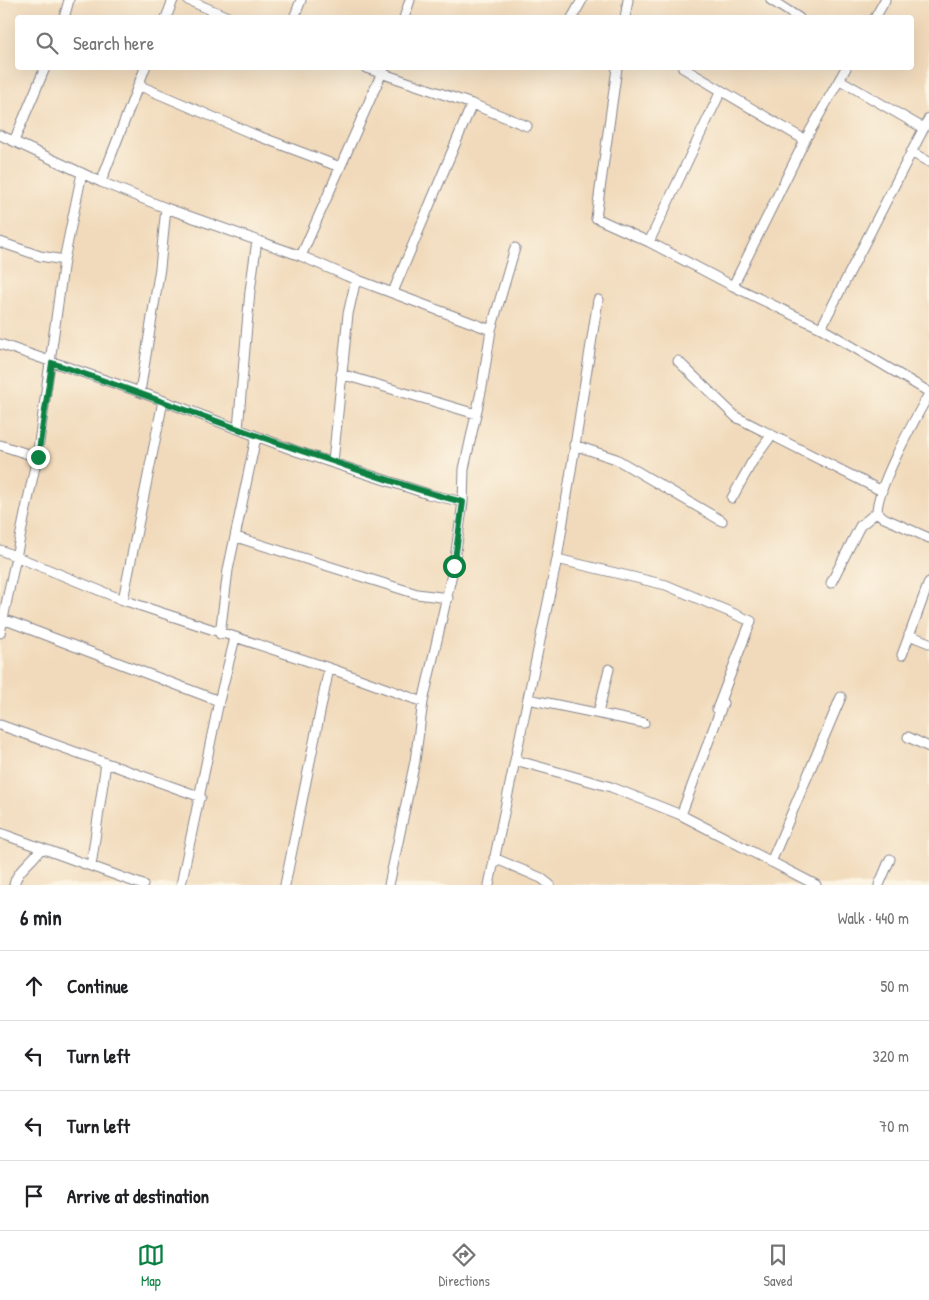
<!DOCTYPE html>
<meta charset="utf-8">
<style>
body{margin:0;font-family:"Patrick Hand",sans-serif;background:#f6f6f6;color:#202124}
.stop{position:absolute;width:15px;height:15px;margin:-11px;border:4px solid #0b8043;border-radius:50%;background:#fff}
.stop.end{background:#0b8043;border-color:#fff;box-shadow:0 1px 5px #0008}
.list{margin:0;padding:0;list-style:none}
h2{display:flex;justify-content:space-between;align-items:center;height:65px;margin:0;padding:0 20px;font-size:21px}
h2 small{font-size:16px;font-weight:400;color:#757577}
.list li{display:grid;grid-template-columns:32px 1fr auto;gap:15px;align-items:center;box-sizing:border-box;height:70px;padding:0 20px;border-top:1px solid #e0e0e0}
.list b{display:block;font-size:19px;white-space:nowrap}
.list em{font-size:16px;font-style:normal;color:#757577}
.icon{flex:none;width:28px;height:28px;fill:none;stroke:currentColor;stroke-width:2;stroke-linecap:round;stroke-linejoin:round}
.map{position:relative;flex:none;width:929px;height:885px;overflow:hidden}
.search{position:absolute;background:#fff;box-shadow:0 5px 20px #0002;left:15px;right:15px;top:15px;height:55px;display:flex;align-items:center;gap:12px;box-sizing:border-box;padding:0 18px;border-radius:5px;color:#757577;font-size:19px}
.sheet{height:345px;background:#fff}
nav{display:flex;justify-content:space-around;align-items:center;box-sizing:border-box;height:70px;border-top:1px solid #e0e0e0;background:#fff;font-size:14px;color:#757577}
nav a{display:grid;justify-items:center;gap:2px}
nav .on{color:#0b8043}
.map>svg:first-child{display:block}
.lines{fill:none;stroke-linecap:round;stroke-linejoin:round}
.minor-casing{stroke:#86848c;stroke-width:11}
.minor{stroke:#fff;stroke-width:9}
.route{stroke:#0b8043;stroke-width:6}
</style>
<div class="map">
<svg width="929" height="885" viewBox="0 0 929 885">
<rect width="100%" height="100%" fill="#fcf5e5"/>
<filter id="ink" filterUnits="userSpaceOnUse"><feTurbulence type="fractalNoise" baseFrequency=".02" numOctaves="2"/><feDisplacementMap in="SourceGraphic" scale="10" xChannelSelector="R" yChannelSelector="G"/><feConvolveMatrix kernelMatrix="1 2 1 2 8 2 1 2 1" color-interpolation-filters="sRGB"/></filter>
<filter id="wash" filterUnits="userSpaceOnUse"><feTurbulence type="fractalNoise" baseFrequency=".0096" numOctaves="4" result="noise"/><feDisplacementMap in="SourceGraphic" scale="20" xChannelSelector="R" yChannelSelector="G"/><feGaussianBlur stdDeviation="1.12" result="paint"/><feColorMatrix in="noise" values="0 0 0 0 0 0 0 0 0 0 0 0 0 0 0 0 0 1.4 0 .05"/><feComposite in="paint" operator="in"/></filter>
<g filter="url(#wash)">
<rect width="100%" height="100%" fill="#f1dabb"/>
</g>
<g filter="url(#ink)">
<g class="lines">
<defs>
<path id="minor" d="M188,0l42,18
M771,0l28,18
M64,18l5,-18
M166,18l7,-18
M294,18l7,-18
M404,18l6,-18
M572,18l10,-18
M625,18l3,-18
M875,18l10,-18
M366,68l106,36 55,22
M617,68l-21,150 53,24 84,44 88,42 108,64
M683,68l122,72
M840,80l83,48
M138,85l115,49 87,33
M0,135l101,47 44,-114
M14,141l31,-73
M911,152l18,10
M101,182l65,26 135,48 46,20 144,54 -9,57 -18,82 -1,33 -9,63 -31,137 -8,59 -26,124
M0,242l40,14 24,4
M649,242l72,-151
M301,256l83,-188
M733,286l72,-146 41,-72
M393,292l79,-188
M821,328l108,-210
M491,330l24,-82
M0,344l140,48 156,59 132,43 35,8
M678,361l58,56 146,74
M341,374l135,40
M140,392l20,-124 6,-60
M929,394c-14,25 -52,92 -52,118l7,6 45,20
M238,429l12,-138 7,-51
M0,445l37,12
M574,445l42,14 106,62
M333,462l15,-148 8,-35
M732,498l20,-36 19,-26
M236,537l181,57 31,4
M0,550l123,50 206,68 94,34
M557,559l109,26 85,36 -34,88
M831,583l29,-57 17,-14
M123,600l40,-199
M3,619l216,82
M0,633l37,-176 27,-197 18,-87
M220,634l8,-64 28,-133
M909,635l20,8
M902,655l27,-73
M528,699l116,24
M598,713l11,-44
M0,725l201,72
M908,737l21,10
M515,760l96,27 70,28 135,70
M681,815l42,-112
M0,833l143,52
M494,858l47,20 9,7
M771,862l70,-165
M91,866l15,-103
M14,885c3,-16 19,-23 27,-37
M181,885l38,-184 16,-63
M285,885l44,-217
M489,885l68,-326 41,-259
M879,885l11,-26"/>
</defs>
<use href="#minor" class="minor-casing"/>
<use href="#minor" class="minor"/>
</g>
</g>
<g class="lines" filter="url(#ink)">
<path class="route" d="M38,457l14,-94c94,31 186,68 280,98 44,15 86,30 131,41l-9,64"/>
</g>
</svg>
<div class="stop" style="left:454px;top:566px"></div>
<div class="stop end" style="left:38px;top:457px"></div>
<div class="search"><svg class="icon" aria-label="search" viewBox="0 0 24 24"><circle cx="10" cy="10" r="6"/><path d="M15 15l6 6"/></svg>Search here</div>
</div>
<section class="sheet">
<h2>6 min<small>Walk · 440 m</small></h2>
<ul class="list">
<li><svg class="icon" aria-label="ahead" viewBox="0 0 24 24"><path d="M12 20V5M6 11l6-6 6 6"/></svg><div><b>Continue</b></div><em>50 m</em></li>
<li><svg class="icon" aria-label="left" viewBox="0 0 24 24"><path d="M17 20v-9H6M10 6l-5 5 5 5"/></svg><div><b>Turn left</b></div><em>320 m</em></li>
<li><svg class="icon" aria-label="left" viewBox="0 0 24 24"><path d="M17 20v-9H6M10 6l-5 5 5 5"/></svg><div><b>Turn left</b></div><em>70 m</em></li>
<li><svg class="icon" aria-label="arrive" viewBox="0 0 24 24"><path d="M6 21V4h12l-3 4 3 4H6"/></svg><div><b>Arrive at destination</b></div></li>
</ul>
</section>
<nav>
<a class="on"><svg class="icon" aria-label="map" viewBox="0 0 24 24"><path d="M3 6l6-2 6 2 6-2v14l-6 2-6-2-6 2zM9 4v14M15 6v14"/></svg>Map</a>
<a><svg class="icon" aria-label="directions" viewBox="0 0 24 24"><path d="M12 3l9 9-9 9-9-9zM9 14v-3h6M13 9l2 2-2 2"/></svg>Directions</a>
<a><svg class="icon" aria-label="saved" viewBox="0 0 24 24"><path d="M7 4h10v16l-5-4-5 4z"/></svg>Saved</a>
</nav>
